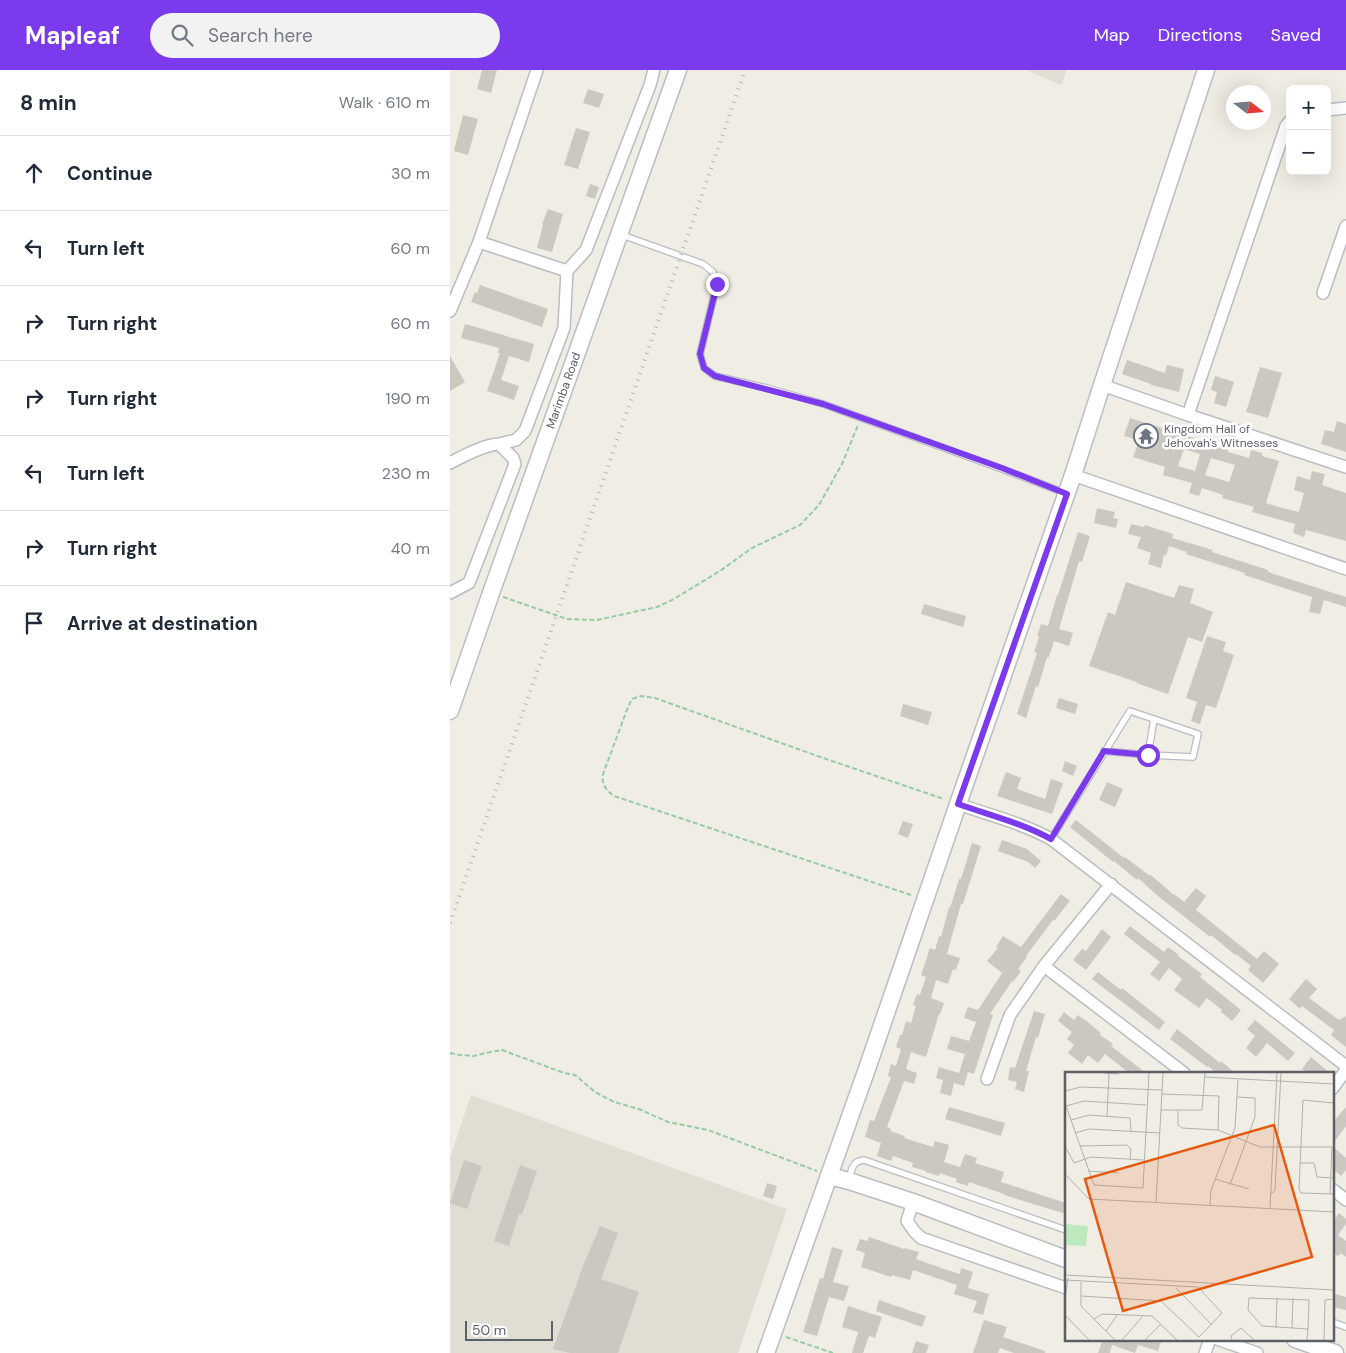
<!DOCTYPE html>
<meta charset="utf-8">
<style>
body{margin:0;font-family:"DM Sans",sans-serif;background:#f2f2f3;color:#1f2937}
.controls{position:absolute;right:15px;top:15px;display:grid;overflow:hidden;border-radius:8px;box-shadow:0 5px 20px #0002}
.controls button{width:45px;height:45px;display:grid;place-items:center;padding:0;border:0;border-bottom:1px solid #e0e1e3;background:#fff;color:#1f2937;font:25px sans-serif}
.compass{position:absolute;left:776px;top:15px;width:45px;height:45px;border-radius:50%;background:#fff;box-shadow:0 5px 20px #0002;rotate:106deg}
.scale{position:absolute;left:15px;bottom:12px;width:88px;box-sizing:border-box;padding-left:5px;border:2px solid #5c6066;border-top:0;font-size:14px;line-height:18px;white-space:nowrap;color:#5c6066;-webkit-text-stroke:4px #fff;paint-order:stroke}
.stop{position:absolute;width:15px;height:15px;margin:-11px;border:4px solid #7c3aed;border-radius:50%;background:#fff}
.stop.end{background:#7c3aed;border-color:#fff;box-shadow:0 1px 5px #0008}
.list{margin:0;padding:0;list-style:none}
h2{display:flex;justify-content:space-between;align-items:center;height:65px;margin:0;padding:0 20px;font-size:21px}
h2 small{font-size:16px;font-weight:400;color:#747a83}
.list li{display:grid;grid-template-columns:32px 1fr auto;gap:15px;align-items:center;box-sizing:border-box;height:75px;padding:0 20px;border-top:1px solid #e0e1e3}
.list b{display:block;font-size:19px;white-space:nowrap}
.list em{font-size:16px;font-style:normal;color:#747a83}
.icon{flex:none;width:28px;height:28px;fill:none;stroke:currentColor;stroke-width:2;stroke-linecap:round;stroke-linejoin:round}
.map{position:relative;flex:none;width:896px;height:1283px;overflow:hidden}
header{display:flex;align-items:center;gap:30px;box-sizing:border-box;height:70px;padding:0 25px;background:#7c3aed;color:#fff}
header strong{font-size:24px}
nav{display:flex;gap:28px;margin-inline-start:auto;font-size:18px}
.search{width:350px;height:45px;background:#f2f2f3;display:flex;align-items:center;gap:12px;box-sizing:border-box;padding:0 18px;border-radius:28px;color:#747a83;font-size:19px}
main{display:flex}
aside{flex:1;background:#fff}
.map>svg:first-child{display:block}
.education{fill:#e0ddd2}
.building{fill:#cbc8c1;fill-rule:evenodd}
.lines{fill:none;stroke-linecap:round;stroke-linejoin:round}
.lane-casing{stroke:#b9bcc1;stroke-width:8}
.street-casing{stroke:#b9bcc1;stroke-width:14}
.secondary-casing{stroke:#b9bdc3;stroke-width:19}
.path{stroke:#96cba7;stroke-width:2;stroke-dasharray:5 2.5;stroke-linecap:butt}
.lane{stroke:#fff;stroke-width:5.5}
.street{stroke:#fff;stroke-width:11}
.secondary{stroke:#fff;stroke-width:16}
.rail{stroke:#b5b6b7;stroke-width:4;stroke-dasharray:1 6;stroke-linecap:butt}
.route{stroke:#7c3aed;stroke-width:6}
.labels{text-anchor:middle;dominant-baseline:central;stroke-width:5;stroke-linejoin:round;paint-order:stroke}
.street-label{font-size:12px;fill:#5c6066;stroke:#fff}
.worship-label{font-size:12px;fill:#5b616d;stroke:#fff;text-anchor:start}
.inset-road{fill:none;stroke:#b1b1ae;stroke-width:1}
.view{fill:#e8590c;fill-opacity:0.15;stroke:#e8590c;stroke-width:2.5}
.inset-edge{fill:none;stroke:#5c6066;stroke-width:2.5}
</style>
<header>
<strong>Mapleaf</strong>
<div class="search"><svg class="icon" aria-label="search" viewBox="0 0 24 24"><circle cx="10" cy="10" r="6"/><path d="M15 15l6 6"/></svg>Search here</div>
<nav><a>Map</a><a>Directions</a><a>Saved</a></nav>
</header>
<main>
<aside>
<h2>8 min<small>Walk · 610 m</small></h2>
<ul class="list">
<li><svg class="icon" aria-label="ahead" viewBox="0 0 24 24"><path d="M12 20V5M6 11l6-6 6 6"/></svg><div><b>Continue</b></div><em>30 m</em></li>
<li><svg class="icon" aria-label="left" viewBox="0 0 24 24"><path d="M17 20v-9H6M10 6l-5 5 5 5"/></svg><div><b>Turn left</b></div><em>60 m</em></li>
<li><svg class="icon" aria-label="right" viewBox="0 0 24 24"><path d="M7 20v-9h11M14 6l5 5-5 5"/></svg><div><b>Turn right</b></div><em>60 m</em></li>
<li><svg class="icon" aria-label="right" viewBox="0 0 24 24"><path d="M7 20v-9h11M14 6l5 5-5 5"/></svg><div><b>Turn right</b></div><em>190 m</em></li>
<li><svg class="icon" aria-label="left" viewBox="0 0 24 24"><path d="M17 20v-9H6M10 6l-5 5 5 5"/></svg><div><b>Turn left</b></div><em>230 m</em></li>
<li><svg class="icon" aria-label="right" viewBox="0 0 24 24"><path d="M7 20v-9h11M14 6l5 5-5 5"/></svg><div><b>Turn right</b></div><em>40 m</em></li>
<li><svg class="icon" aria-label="arrive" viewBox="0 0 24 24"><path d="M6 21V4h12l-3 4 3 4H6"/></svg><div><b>Arrive at destination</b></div></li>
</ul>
</aside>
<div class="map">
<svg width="896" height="1283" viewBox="0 0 896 1283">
<rect width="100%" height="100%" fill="#f0ede4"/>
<path class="education" d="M576,0h41l-6,15z
M21,1025l316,114 -49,144h-288v-195z"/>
<path class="building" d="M32,0h15l-6,23 -14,-4z
M138,19l16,5 -5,14 -16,-5z
M13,45l15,4 -10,36 -14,-4z
M126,58l14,4 -12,37 -14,-4z
M140,114l9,3 -4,12 -9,-3z
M98,139l15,5 -11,38 -15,-4 6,-23 -1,-1z
M30,215l68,24 -6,18 -71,-25 4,-10 2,1z
M15,254l69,20 -5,18 -20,-6 -8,24 18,6 -5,14 -27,-9 13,-38h-2l1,-5 -38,-10z
M0,286l15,26 -15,9z
M677,290l38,13 2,-8 17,4 -5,23 -28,-7v-1l-29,-10z
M810,297l22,6 -14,45 -22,-6z
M765,306l19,6 -8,25 -12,-4 3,-11 -6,-2z
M680,348l45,14 2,-6 13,4 -2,6 13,5 -1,2 28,7v2l21,6 2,-8 11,3v3l17,5 -13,42 16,5 17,4 5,-19 -10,-3 3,-14 13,4 2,-9 13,3 -3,11 24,8v48l-40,-11 -2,7 -11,-4 2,-9 -43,-12 2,-5 -32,-9 1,-3 -21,-7 -3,8 -10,-3 3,-10 -29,-8 2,-8 -32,-10 6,-17 -15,-4zM734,379l16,5 -5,17 -17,-5zM761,388l24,7 -6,17 -24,-7z
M887,351l9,3v28l-25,-8 4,-14 9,2z
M647,438l18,4 -2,6 5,1 -2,9 -22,-5z
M681,454l13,3 1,-2 28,9 -1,4 41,12 -1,2 56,18v2l78,25v10l-22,-7 -4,14 -11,-2 3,-15 -68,-22 1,-2 -59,-19 1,-2 -18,-6 -3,10 -2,-1 -3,13 -13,-4 3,-11 -14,-5 4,-11 -13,-3z
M628,462l12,4 -8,26 -3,-1 -20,68 14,4 -4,13 -15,-5 -5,16h-2l-9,30 -2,-1 -10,32 -9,-4 20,-61 -3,-1 5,-15 -2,-1 4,-12 7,2 9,-31h1z
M676,512l48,16 5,-13 15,4 -4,14 23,9 -11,30 -14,-5 -20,57 -32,-11 1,-1 -48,-16 19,-54 7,3z
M474,534l42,12 -3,11 -42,-13z
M757,566l19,6 -3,9 11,4 -18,53 -10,-3 -6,19 -9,-3 6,-19 -11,-4z
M609,628l19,6 -3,10 -19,-6z
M453,634l29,8 -4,13 -28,-9z
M615,691l12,5 -4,10 -11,-5z
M556,702l15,6 -4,11 28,10 6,-20 12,4 -11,31 -55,-18z
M657,712l16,7 -8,18 -16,-7z
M626,750l48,38 1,-1 25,19 1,-1 23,20v-1l10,8 12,-14 10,8 -10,14 61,49 7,-8 15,13 -16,19 -15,-13 3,-4 -15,-12 -1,1 -24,-20 -1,2 -52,-41 -20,-18 -1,2 -23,-19 -1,1 -43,-35z
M453,751l10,3 -5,14 -10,-4z
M552,770l25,9 14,12 -6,7 -7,-6 -30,-11z
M522,773l9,3 -18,58h-2l-14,50 13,4 -4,12 -3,-1 -5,15 -12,-4 -5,18 13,5 -4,11h-1l-13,43 -15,-5 -5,17 11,4 -3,11 -10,-3 -17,46 4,2 -1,2 15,5 -1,2 29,9 2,-6 14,4 -5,17 16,5 5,-13 12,4 -2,5 29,9 -3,10 65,21v11l-62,-19v-1l-35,-12 -1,4 -12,-4 1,-3 -17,-6 -1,3 -13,-4v-1l-14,-4 1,-4 -20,-7 -2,5 -14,-5 4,-13 -16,-6 5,-17 4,1 17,-44 -3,-1 3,-12 5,2 5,-17 -5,-2 4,-12h2l4,-14 5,2 5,-17 -3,-1 4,-11 3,1 6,-18 -5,-2 9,-27 5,2 4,-14 2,1 8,-30 1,1 9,-29h2z
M611,824l9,7 -16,20 -1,-1 -27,36 1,1 -9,12 3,2 -8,11 -1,-1 -22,33 3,1 -19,59 -6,-2 -4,14 -10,-3 -3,13 -11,-3 3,-13 -7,-2 3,-11 20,6 6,-19 -18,-5 4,-13 18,5 7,-19 -12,-4 4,-11 10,3 24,-37 -15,-12 11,-13 -2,-1 7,-11 18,11z
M680,856l34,26 4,-5 11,8 -1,1 24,18 -2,3 41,33 -9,11 -11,-9 1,-2 -15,-12 -8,10 -25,-18 8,-11 -13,-11 -10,13 -9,-7 10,-12 -36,-28z
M652,859l9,8 -25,33 -13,-10 9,-11 4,2z
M648,902l23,18 1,-2 43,34 -6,8 -67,-51z
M856,909l11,10 -8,9 30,22 7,-4v31l-15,-12 3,-5 -32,-24 -2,3 -11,-10z
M584,941l11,3 -7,24 -2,-1 -10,34h3l-5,21 -9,-3 2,-7 -9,-2 2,-13 5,1z
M614,942l10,8 4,-5 11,8 12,10 -1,2 13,9 -2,2 35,27h-17l-24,-19 -7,9 -10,-8 -6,9 -14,-11 6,-8 -7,-6 5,-7 -14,-11z
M805,950l40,33 -7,8 -21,-18 -11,14 -10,-9 9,-12 -8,-7z
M727,959l43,34 1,-2 14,12h-24l2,-3 -5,-4 -1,1 -37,-28z
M861,987l19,16h-23l-5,-4z
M499,1037l56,16 -4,13 -56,-17z
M896,1037v19l-14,19v-22z
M882,1076l14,12v12l-5,6 -9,-8z
M14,1090l18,6 -15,43 -17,-6z
M70,1095l17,6 -15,44 -3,-1 -10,32 -15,-5z
M317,1113l10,3 -4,13 -10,-3z
M889,1143l7,6v5l-8,11 8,6v16l-5,-4 -3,3 -6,-4v-30z
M150,1156l18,7 -17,46 38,13 -21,61h-48l-17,-4 30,-83z
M419,1167l35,12v-1l15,4 -3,7 31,11 13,4 1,-6 12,4 -5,16 21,6 -6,21 -10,-3 4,-11 -23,-7 3,-9 -44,-15 -3,10 -18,-5 -1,2 -30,-10 4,-14 -9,-3 4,-11 8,2z
M382,1177l11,3 -10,32 16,4 -5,15 -15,-4 -12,39 -14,-4 17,-54 3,1z
M882,1223l14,4v13l-14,-3z
M429,1230l47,16 -4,11 -46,-16z
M398,1236l34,11 -7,21 -6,-2 -6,17h-11l6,-21 -16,-5z
M534,1250l23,7 -4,10 42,14v2h-31l-14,-5 -2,5h-25z
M651,1269h53l7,3 -3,9 -20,-6 -3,8 -23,-8 -2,8h-12l4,-12h-2z
M466,1271l13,4 -3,8h-14z"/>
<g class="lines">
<defs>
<path id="lane" d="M172,165l81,29 10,8 4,11 -17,71 4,14 11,8 52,12 56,16 179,65 63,24
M698,685l6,-36
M601,769l79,-128 68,23 -5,23 -45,-2 -44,-4
M400,1108c1,-9 3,-17 14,-18l202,70
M882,1252l14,5"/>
<path id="street" d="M877,40l19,-2
M840,51l-4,5 -98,289 158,52
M29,172l88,29
M873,223l23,-67
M0,241l29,-69 58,-172
M652,315l86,30
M0,393c11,-6 37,-19 49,-19
M623,405l273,94
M0,523l19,-10 46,-119 -2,-6 -14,-14 17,-4 9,-9 39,-103 3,-57 19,-21 64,-165 4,-15
M508,734c31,11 64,19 93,35l295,227
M594,896l140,107
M537,1009l23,-64 34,-49 67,-82
M882,1019l14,-19
M882,1119l14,11
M463,1132l-6,19 7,10 7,7 145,50
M767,1269l40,14
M755,1283l5,-14"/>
<g id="secondary">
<path id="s1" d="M0,641l41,-118 187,-523"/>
<path d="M379,1106l20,5 64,21 153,57"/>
<path d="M845,1269l40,14"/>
<path d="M316,1283l102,-287 90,-262 115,-329 29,-90 104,-315"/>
</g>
</defs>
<use href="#lane" class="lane-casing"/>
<use href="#street" class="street-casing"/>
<use href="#secondary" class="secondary-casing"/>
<path class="path" d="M53,527l64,22 30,1 60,-13 15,-7 48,-29 32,-23 48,-23 19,-20 23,-41 16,-39
M461,825l-297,-99c-8,-6 -13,-12 -11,-22l25,-67 4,-8 9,-3 14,2 171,61 118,40
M0,983l10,2 14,1 11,-3 17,-3 62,23 11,2 20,17 19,10 25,7 29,13 40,8 109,41
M336,1267l47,16"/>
<use href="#lane" class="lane"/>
<use href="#street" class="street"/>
<use href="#secondary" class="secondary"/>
<path class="rail" d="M0,853l295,-853"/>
</g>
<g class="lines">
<path class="route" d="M267,214l-17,70 4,14 11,8 108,28 179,64 65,26 -109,310c31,11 64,19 93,35l53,-88 44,4"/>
</g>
<defs>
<symbol id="temple-ring" viewBox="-11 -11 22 22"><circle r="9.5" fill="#fff" stroke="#6b7280" stroke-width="1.5"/><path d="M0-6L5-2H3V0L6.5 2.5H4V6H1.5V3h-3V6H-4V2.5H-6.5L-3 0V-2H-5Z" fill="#6b7280"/></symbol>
</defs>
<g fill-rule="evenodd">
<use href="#temple-ring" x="682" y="352" width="28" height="28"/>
</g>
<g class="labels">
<g class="street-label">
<text stroke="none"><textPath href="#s1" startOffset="340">Marimba Road</textPath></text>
</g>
<g class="worship-label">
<text x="714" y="359">Kingdom Hall of<tspan x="714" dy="14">Jehovah's Witnesses</tspan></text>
</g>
</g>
<g transform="translate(615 1002)">
<rect width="269" height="269" fill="#f0ede4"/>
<path d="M0,152l23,2 -2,20 -21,-1z" fill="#bee9bf"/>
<path class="inset-road" d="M39,1l15,1M140,5l129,7M0,19l16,-4 81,3M97,22l57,2 -1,34M0,31l29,82 49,3 6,-115M269,31l-31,-3 -4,89 2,4 33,1M1,34l18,-5 62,4M96,38h41l3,-37M113,39v14l4,3 36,2 42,17h72l-2,47M42,44l2,-43M6,48l18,-5 41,3 1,14M10,61l14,-4 71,4M0,74l9,17 17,-6 53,3M15,74l47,-1 4,4 -1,10M235,91h14l3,14 17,1M23,99l31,2M0,102l24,25 245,13M150,107l34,10M165,113l25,-68v-19l-18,-1M205,123l5,-5 6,-117M91,130l7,-129M145,133l1,-15 24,-62 3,-48M205,136l7,-135M0,203l269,15M0,208l133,7 24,26 -23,24 -38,-36 -80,-5M16,210v24l34,34M111,216l36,37M0,227l3,-21M0,243l24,25M29,247l8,-5 50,2 25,24M211,256l1,-30M227,256l1,-30M41,259l12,-17M57,268l21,-24M80,268l16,-16M167,268l-1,-4 10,-8 13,12M242,268l1,-11 1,-28v-1l-60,-2 -1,12 14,16 46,3M259,268l1,-40 9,-1"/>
<path class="view" d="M209,53l38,132 -189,54 -38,-132z"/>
<rect width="269" height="269" class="inset-edge"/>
</g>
</svg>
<div class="controls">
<button>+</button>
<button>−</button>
</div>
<svg class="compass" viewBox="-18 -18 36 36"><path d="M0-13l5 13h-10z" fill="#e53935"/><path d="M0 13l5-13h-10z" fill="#747a83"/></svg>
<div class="scale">50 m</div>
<div class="stop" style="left:698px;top:685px"></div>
<div class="stop end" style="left:267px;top:214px"></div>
</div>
</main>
